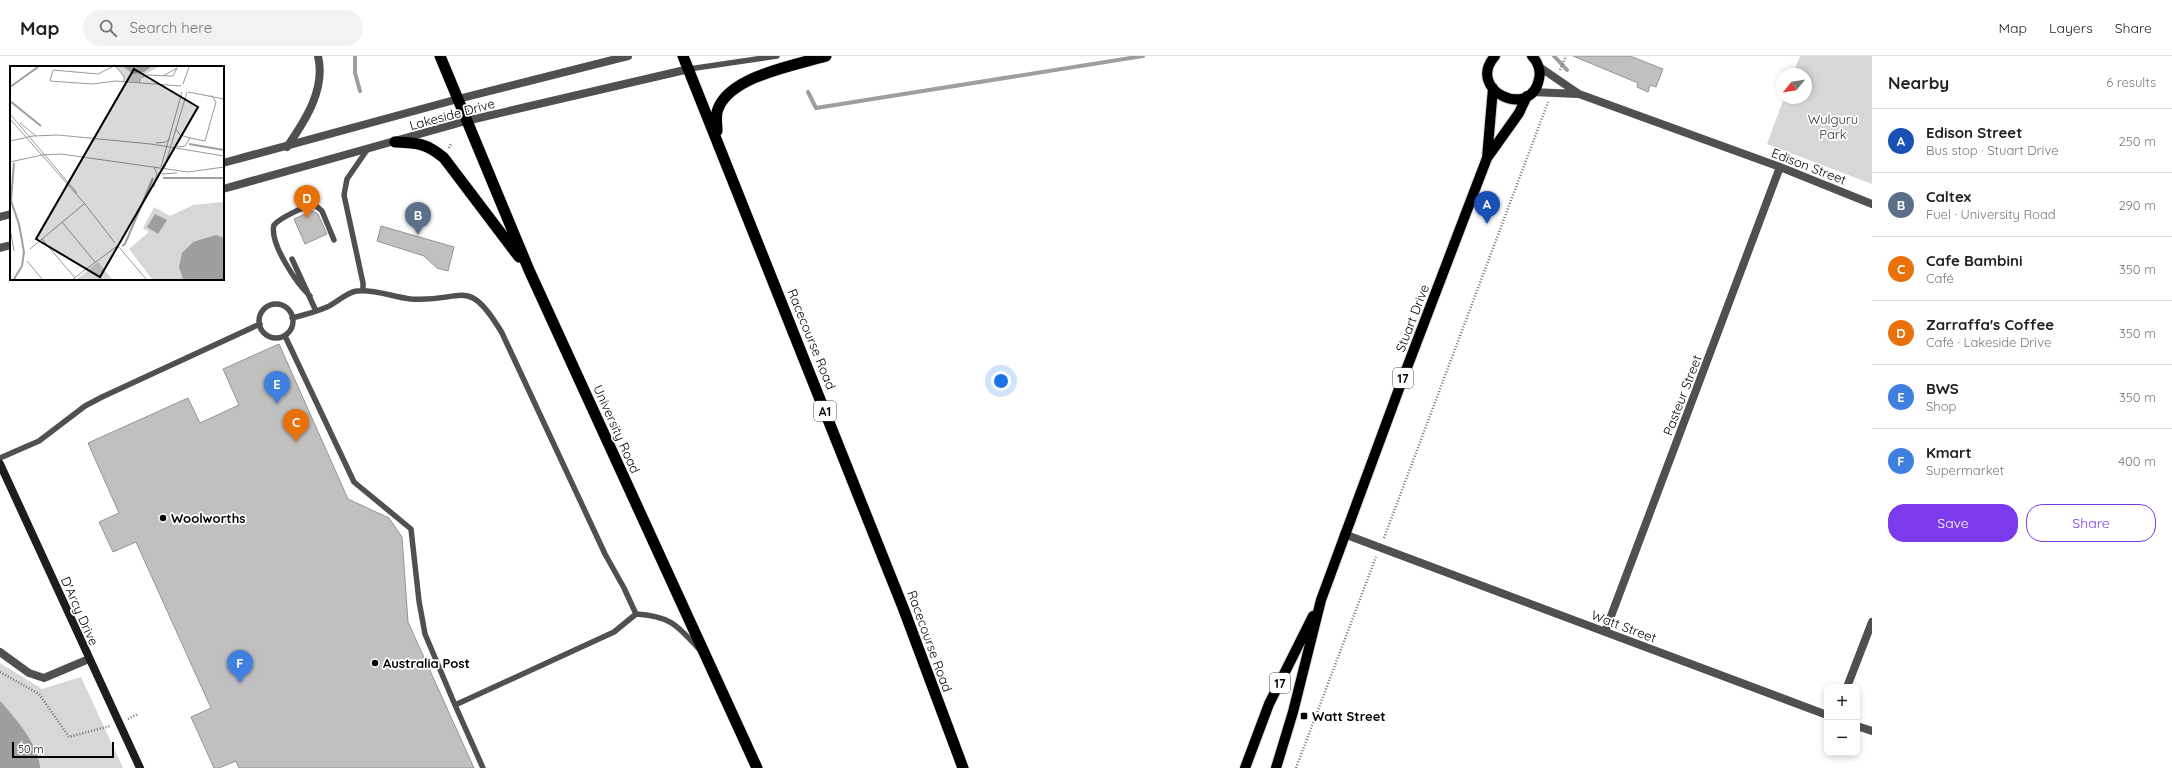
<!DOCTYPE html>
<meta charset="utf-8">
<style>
body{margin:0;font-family:Quicksand,sans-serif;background:#f2f2f2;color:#222}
.controls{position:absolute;right:12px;bottom:12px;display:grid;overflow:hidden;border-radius:8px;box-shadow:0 2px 6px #0003}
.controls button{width:36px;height:36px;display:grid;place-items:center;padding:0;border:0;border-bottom:1px solid #e0e0e0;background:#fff;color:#222;font:20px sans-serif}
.compass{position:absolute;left:1776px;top:12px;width:36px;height:36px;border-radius:50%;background:#fff;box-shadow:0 2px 6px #0003;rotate:240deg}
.scale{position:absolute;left:12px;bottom:10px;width:102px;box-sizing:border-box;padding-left:4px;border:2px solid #000;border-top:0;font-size:11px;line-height:14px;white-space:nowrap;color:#000;-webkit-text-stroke:3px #fff;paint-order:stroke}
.you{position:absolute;left:1001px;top:325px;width:14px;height:14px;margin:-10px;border:3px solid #fff;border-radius:50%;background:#1a73e8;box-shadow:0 0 0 6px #1a73e833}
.badge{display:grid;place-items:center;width:26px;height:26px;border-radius:50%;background:#7c3aed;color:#fff;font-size:13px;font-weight:700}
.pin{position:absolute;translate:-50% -33px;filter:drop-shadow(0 1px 2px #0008)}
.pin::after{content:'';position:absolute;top:21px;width:14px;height:12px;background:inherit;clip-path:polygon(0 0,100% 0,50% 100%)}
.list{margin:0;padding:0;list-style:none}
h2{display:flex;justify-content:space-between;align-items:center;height:52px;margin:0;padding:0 16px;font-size:17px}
h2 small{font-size:13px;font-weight:400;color:#767676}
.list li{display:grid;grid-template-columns:26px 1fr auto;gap:12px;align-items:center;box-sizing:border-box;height:64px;padding:0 16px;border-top:1px solid #e0e0e0}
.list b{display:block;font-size:15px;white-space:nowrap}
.list p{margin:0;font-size:13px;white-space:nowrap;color:#767676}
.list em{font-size:13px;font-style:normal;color:#767676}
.actions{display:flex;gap:8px;padding:12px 16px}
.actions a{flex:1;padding:9px 0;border:1px solid #7c3aed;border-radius:16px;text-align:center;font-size:14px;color:#7c3aed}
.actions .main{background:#7c3aed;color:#fff}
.icon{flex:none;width:22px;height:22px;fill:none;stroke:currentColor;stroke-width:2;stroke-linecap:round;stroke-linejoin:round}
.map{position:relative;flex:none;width:1872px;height:712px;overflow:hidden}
header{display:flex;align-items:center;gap:24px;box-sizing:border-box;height:56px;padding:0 20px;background:#fff;border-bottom:1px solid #e0e0e0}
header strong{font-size:19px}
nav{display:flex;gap:22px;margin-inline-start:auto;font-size:14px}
.search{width:280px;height:36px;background:#f2f2f2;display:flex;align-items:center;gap:10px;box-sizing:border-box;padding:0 14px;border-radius:22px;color:#767676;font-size:15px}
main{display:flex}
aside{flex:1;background:#fff}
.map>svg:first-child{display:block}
.green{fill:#d7d7d7}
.water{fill:#9e9e9e}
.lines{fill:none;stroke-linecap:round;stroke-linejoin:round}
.stream{stroke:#9e9e9e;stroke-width:4}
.building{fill:#c0c0c0;stroke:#949494}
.primary-casing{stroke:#dbdbdb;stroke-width:12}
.trunk-casing{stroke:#dbdbdb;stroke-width:12}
.path{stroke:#727272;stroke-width:2.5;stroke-dasharray:1 2;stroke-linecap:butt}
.service{stroke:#505050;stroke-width:5.5}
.minor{stroke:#505050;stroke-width:8}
.tertiary{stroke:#505050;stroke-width:8}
.secondary{stroke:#1d1d1d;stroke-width:8}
.primary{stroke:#000;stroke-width:10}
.trunk{stroke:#000;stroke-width:11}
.poi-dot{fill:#000;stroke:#fff;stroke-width:1.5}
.labels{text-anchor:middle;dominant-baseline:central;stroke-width:3.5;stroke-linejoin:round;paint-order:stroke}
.shield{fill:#fff;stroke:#4c4c4c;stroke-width:1}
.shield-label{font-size:12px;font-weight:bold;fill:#000}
.street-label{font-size:13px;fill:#000;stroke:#fff}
.park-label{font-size:13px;fill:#2e2e2e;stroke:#fff}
.poi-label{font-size:13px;font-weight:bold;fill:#000;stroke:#fff;text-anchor:start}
.inset-river{fill:none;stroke:#9e9e9e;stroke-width:2}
.inset-road{fill:none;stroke:#999;stroke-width:1}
.view{fill:#000;fill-opacity:0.15;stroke:#000;stroke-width:2}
.inset-edge{fill:none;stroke:#000;stroke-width:2}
</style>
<header>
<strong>Map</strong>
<div class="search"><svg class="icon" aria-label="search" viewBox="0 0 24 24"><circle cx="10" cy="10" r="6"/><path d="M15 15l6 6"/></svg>Search here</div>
<nav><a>Map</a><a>Layers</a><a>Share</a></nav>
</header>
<main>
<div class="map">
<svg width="1872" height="712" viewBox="0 0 1872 712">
<rect width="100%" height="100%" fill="#fff"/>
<path class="green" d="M1800,0h72v128l-105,-40 17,-46h22v-24h-13z
M0,607l42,26 39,-12 42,91h-123z"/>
<path class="water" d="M0,645c15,16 39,45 40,67h-40z"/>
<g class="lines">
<path class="stream" d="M355,0v17l5,18
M1554,0l13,14
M808,36l8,16 327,-52"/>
</g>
<path class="building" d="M1573,0h57l33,13 -7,18 -6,-2 -2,7 -11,-5 1,-4z
M312,155l6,3 9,20 -22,10 -11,-25z
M381,170l73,21 -6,24 -11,-3 -13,-12 -47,-15z
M279,288l69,155 41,19 13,19 6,85 66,146h-235l-3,-7 -17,7h-5l-23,-51 20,-9 -75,-166 -23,10 -14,-30 20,-9 -31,-70 100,-45 12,25 39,-18 -16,-36z"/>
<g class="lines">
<defs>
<path id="primary" d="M1495,0c-30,34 36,65 44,23 2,-8 -1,-17 -7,-23
M1487,102l6,-70
M1245,712l24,-64 44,-88
M1276,712l17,-56 28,-112 82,-222 84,-220 32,-45 8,-17"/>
<path id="trunk" d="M440,0l89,214 228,498
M683,0l221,554 59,158
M717,75c0,-7 -2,-16 1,-22 12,-33 78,-44 108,-53
M395,86c23,1 31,1 49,16l75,99"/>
</defs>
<use href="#primary" class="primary-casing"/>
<use href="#trunk" class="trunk-casing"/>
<path class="path" d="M1560,14l6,-14
M449,92l2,-4
M1384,482l164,-436
M0,616l39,22 30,43 41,-11
M128,663l10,-5
M1296,712l80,-211"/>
<path class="service" d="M689,13l88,-13
M292,203l24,52
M363,235v-8l-19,-88 3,-16 20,-29
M310,240c-13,-12 -41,-53 -36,-71 6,-7 32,-20 41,-20l7,6 12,29
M259 265a17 17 0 1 1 34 0a17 17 0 1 1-34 0Z
M285,280l69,146 57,47 8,72 6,33 30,71 159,-73 22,-18 -12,-26 -19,-34 -103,-221c-35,-59 -39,-30 -91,-34 -18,-2 -37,-10 -54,-8 -10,1 -21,12 -30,16 -11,5 -23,8 -35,11
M0,402l39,-17 46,-35 17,-9 158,-73
M636,558c34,2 41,11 63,35
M455,649l28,63"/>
<path class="minor" d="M1538,10l41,28 201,73 92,37
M1532,36l46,2
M287,91c18,-26 39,-58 31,-91
M1344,478l483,181
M1605,576l175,-465
M0,596l29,21 15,5 45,-19
M1847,631l25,-65
M1857,670l15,5"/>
<path class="tertiary" d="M223,107l235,-64 170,-43
M223,133l243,-68 223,-52
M0,161l11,-3
M0,192l11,-3"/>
<path class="secondary" d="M0,408l140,304"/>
<use href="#primary" class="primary"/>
<use href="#trunk" class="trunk"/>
</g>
<g class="poi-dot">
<circle cx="163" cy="462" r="4"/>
<circle cx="375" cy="607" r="4"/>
<rect x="1300" y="656" width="8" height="8" rx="2"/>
</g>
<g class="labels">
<g class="shield">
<rect x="1393" y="312" width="20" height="20" rx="3"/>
<rect x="814" y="345" width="22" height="20" rx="3"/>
<rect x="1270" y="617" width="20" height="20" rx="3"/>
</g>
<g class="shield-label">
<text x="1403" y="322">17</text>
<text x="825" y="355">A1</text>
<text x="1280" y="627">17</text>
</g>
<g class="street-label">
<text transform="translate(452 58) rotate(-15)">Lakeside Drive</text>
<text transform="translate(1809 110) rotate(21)">Edison Street</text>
<text transform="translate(1412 262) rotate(-69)">Stuart Drive</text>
<text transform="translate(812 283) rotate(68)">Racecourse Road</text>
<text transform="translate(1682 339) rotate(-69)">Pasteur Street</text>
<text transform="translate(617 373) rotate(66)">University Road</text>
<text transform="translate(80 555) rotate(66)">D'Arcy Drive</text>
<text transform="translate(1624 570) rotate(21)">Watt Street</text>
<text transform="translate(930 585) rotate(70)">Racecourse Road</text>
</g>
<g class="park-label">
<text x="1833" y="63">Wulguru<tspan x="1833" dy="15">Park</tspan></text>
</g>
<g class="poi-label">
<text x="171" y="462">Woolworths</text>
<text x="383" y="607">Australia Post</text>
<text x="1312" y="660">Watt Street</text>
</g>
</g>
<g transform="translate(10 10)">
<rect width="214" height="214" fill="#fff"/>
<path d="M107,1h42l-20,10 -1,5 -12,-1zM214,128v85h-72l-23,-30 20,-17 -6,-4 11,-21 16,9 23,-11 30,-3zM88,196l14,17h-35z" fill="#d7d7d7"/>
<path d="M114,1h27l-7,5 -11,2zM145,148l12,6 -9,14 -11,-7zM206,169l8,3v41h-41l-4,-12 3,-14 11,-11z" fill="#9e9e9e"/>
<path class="inset-river" d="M0,21l28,-20M0,35l31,25M179,78l35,6M4,97l-3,38 8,23 5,28 -2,14 -8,13M153,112h61M112,180l3,-2 28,-66"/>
<path class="inset-road" d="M106,1l8,9v6M40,15l3,-11 45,4 14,-7M40,15l43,3 22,-3 66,5M129,17l1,-5 7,-3 23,1h3l4,-8 -14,8M173,18l6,-17M178,26l36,7M0,48l67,79M0,53l75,85 30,39M10,57l16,13M166,63l4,6 10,3M0,75l23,-5 25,-1 93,9 73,12M146,77l10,-1 4,-4M167,81l8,-1 5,-8 15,3 11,-39 -5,-7M0,96l32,-7 19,-1 127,18 36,-5M151,101l21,-75M144,102l3,5 -3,14M154,103l23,-77M152,108l15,-1M52,156l33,40M0,162l4,23M32,173l33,39M108,180l28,33M20,183l54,-45M17,195l15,18M63,213l44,-33"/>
<path class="view" d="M124,3l64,38 -98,170 -64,-38z"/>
<rect width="214" height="214" class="inset-edge"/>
</g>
</svg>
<div class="controls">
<button>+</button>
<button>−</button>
</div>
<svg class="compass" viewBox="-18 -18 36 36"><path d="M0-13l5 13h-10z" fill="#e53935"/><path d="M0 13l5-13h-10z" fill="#767676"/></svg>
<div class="scale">50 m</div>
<div class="you"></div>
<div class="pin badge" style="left:1487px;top:168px;background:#1a4fb4">A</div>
<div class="pin badge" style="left:418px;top:179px;background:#5c6f8a">B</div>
<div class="pin badge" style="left:296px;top:386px;background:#e8710a">C</div>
<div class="pin badge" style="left:307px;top:162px;background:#e8710a">D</div>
<div class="pin badge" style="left:277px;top:348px;background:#3f7fe0">E</div>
<div class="pin badge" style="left:240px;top:627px;background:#3f7fe0">F</div>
</div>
<aside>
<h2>Nearby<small>6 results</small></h2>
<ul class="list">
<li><span class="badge" style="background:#1a4fb4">A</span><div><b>Edison Street</b><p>Bus stop · Stuart Drive</p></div><em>250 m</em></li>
<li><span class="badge" style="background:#5c6f8a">B</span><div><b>Caltex</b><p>Fuel · University Road</p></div><em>290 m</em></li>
<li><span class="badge" style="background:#e8710a">C</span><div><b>Cafe Bambini</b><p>Café</p></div><em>350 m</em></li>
<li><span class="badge" style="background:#e8710a">D</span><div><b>Zarraffa's Coffee</b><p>Café · Lakeside Drive</p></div><em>350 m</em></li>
<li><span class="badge" style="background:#3f7fe0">E</span><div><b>BWS</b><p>Shop</p></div><em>350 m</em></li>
<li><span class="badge" style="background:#3f7fe0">F</span><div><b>Kmart</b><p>Supermarket</p></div><em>400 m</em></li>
</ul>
<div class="actions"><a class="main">Save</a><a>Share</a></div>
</aside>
</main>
